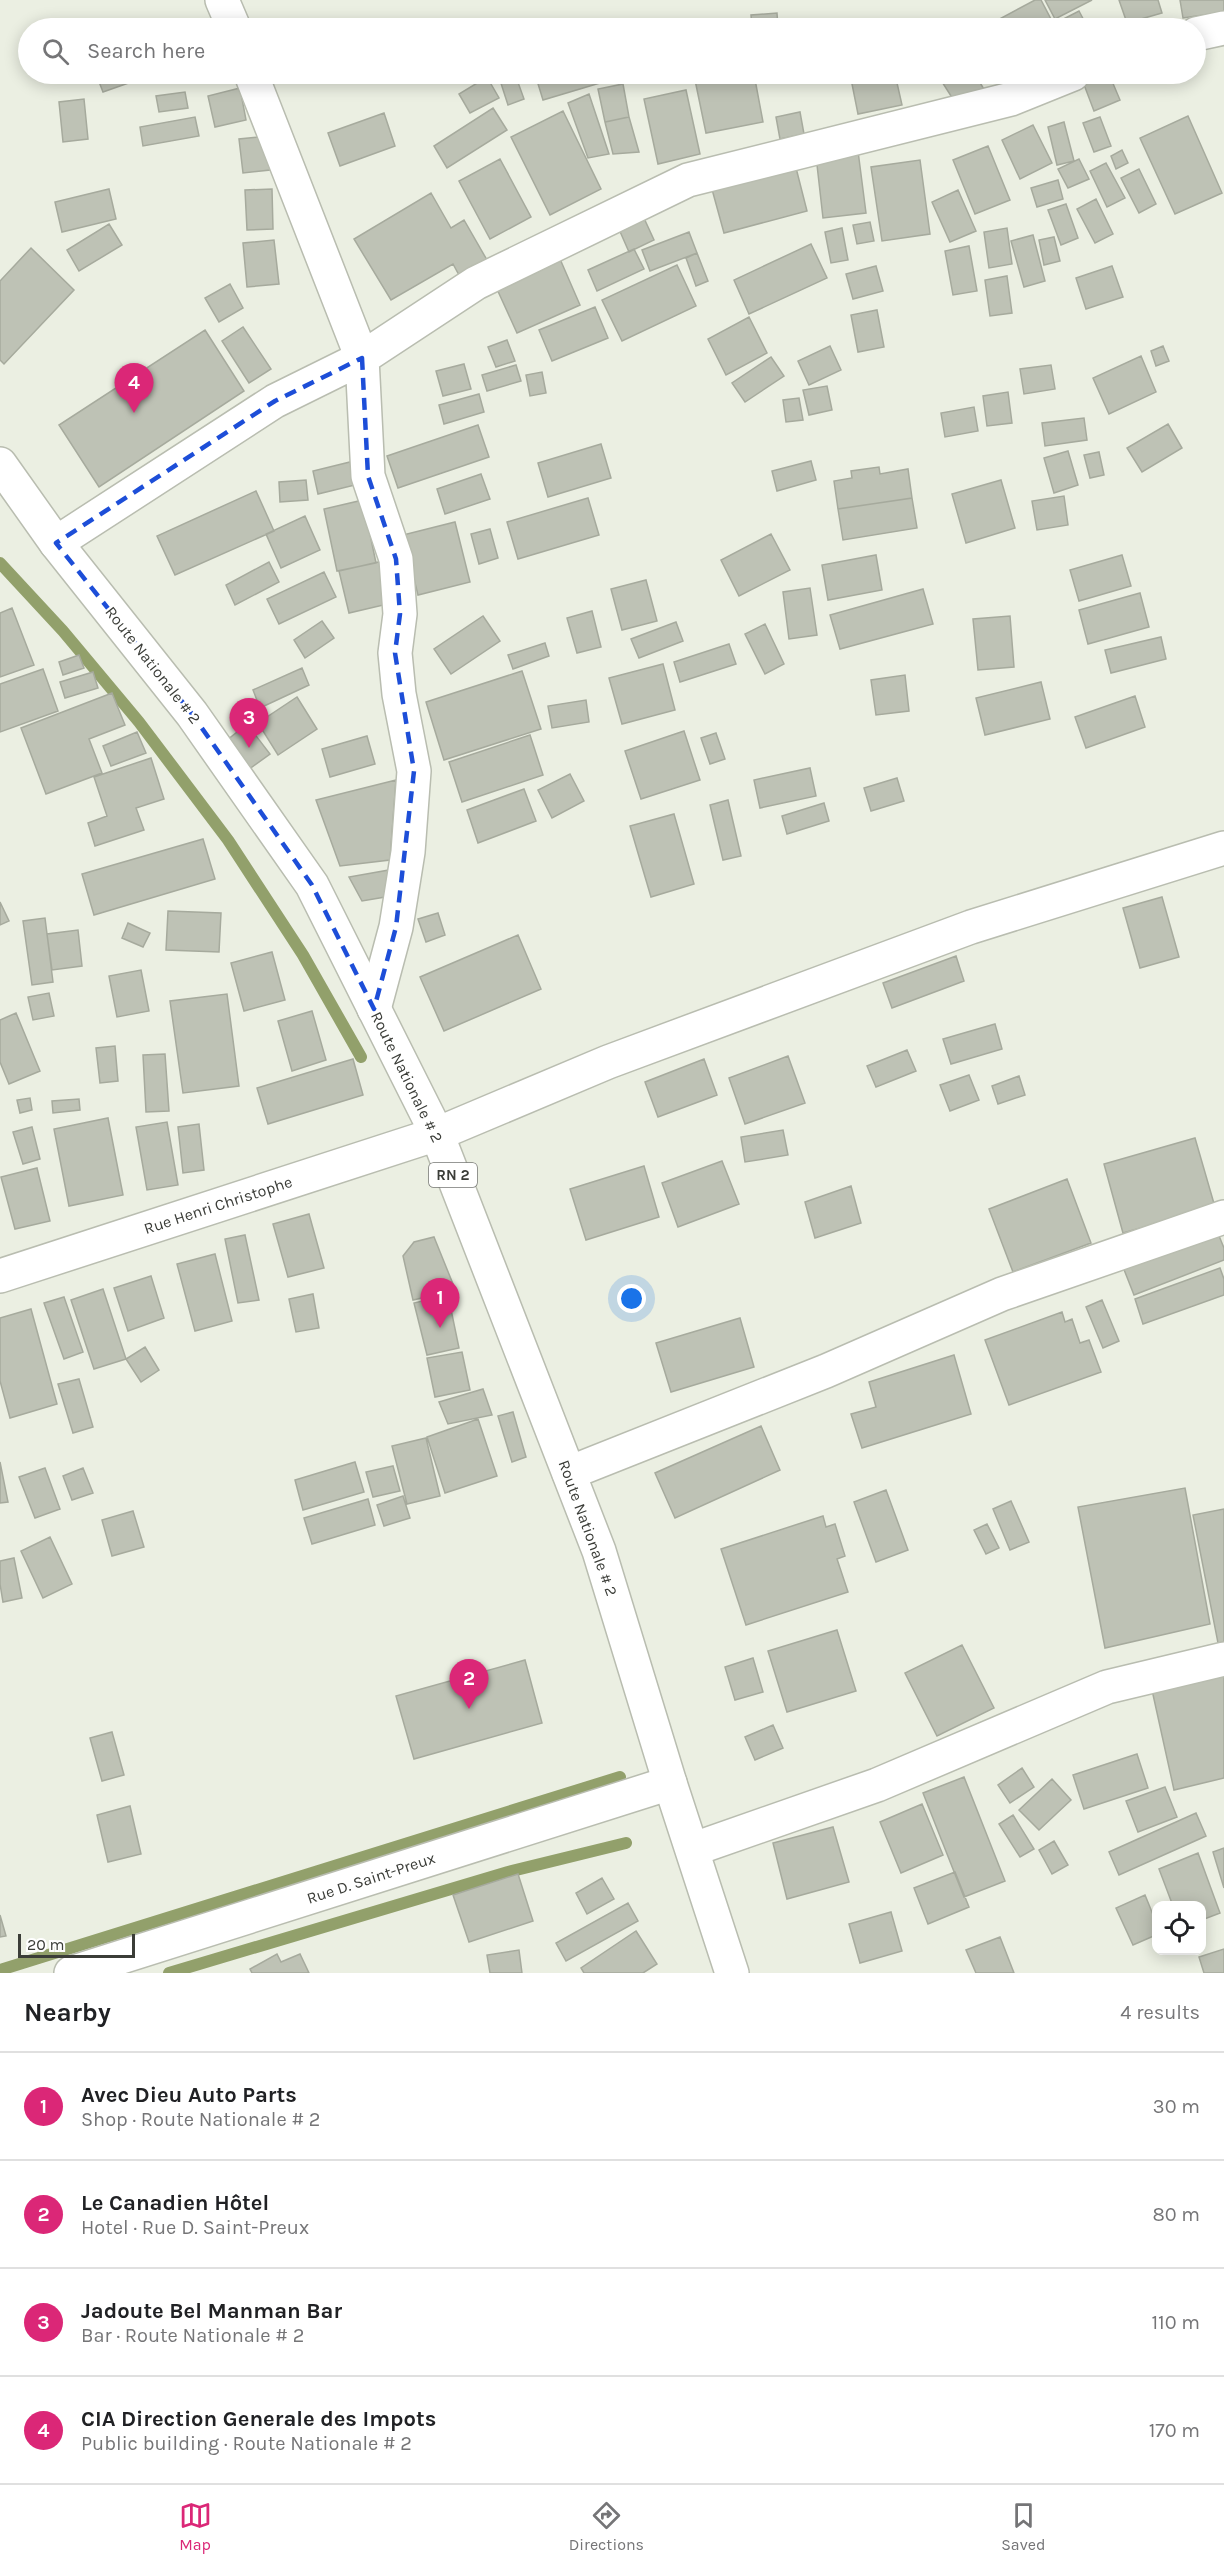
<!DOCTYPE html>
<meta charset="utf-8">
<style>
body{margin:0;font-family:Karla,sans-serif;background:#f2f2f2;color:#202124}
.controls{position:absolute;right:18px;bottom:18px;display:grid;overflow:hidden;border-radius:12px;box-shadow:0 3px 15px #0003}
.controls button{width:54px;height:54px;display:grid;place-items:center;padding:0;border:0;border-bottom:2px solid #e0e0e0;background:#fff;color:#202124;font:30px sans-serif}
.scale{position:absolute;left:18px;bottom:15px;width:117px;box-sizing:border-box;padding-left:6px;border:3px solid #3b3d38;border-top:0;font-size:16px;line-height:21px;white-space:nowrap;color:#3b3d38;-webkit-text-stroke:4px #fff;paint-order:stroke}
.you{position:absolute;left:632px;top:1299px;width:21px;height:21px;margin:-15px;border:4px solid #fff;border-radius:50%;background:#1a73e8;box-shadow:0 0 0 9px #1a73e833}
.badge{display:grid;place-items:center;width:39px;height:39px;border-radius:50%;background:#db2777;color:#fff;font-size:20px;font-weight:700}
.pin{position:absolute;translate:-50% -50px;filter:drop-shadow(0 2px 3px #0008)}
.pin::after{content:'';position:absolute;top:32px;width:21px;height:18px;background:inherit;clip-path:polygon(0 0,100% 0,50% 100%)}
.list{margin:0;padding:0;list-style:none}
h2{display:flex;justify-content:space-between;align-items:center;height:78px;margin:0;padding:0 24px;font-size:26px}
h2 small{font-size:20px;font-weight:400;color:#757577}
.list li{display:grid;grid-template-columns:39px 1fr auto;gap:18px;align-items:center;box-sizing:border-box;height:108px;padding:0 24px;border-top:2px solid #e0e0e0}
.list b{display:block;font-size:22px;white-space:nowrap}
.list p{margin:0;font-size:20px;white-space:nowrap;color:#757577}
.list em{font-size:20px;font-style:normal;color:#757577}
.icon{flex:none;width:33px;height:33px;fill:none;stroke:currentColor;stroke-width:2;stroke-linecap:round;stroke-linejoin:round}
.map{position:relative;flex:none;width:1224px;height:1973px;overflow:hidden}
.search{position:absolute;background:#fff;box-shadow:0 3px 15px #0003;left:18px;right:18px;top:18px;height:66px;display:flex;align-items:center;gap:15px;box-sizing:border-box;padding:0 21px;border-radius:33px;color:#757577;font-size:22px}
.sheet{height:510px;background:#fff}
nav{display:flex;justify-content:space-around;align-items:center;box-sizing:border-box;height:84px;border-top:2px solid #e0e0e0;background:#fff;font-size:16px;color:#757577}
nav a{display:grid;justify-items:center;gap:3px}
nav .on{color:#db2777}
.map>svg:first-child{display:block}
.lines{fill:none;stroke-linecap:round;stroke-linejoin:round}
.stream{stroke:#92a06b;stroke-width:12}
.building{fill:#bec2b5;stroke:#a6aa9d;stroke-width:1.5}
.minor-casing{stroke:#b9bdb0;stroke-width:36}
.major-casing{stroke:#b9bdb0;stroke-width:36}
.minor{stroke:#fff;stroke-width:33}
.major{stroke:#fff;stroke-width:33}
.marked{fill:none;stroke:#1d4ed8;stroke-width:4.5;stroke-dasharray:12 8;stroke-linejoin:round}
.labels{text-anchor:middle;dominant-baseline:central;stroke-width:4.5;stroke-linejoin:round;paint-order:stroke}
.shield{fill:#fff;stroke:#767774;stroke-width:1.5}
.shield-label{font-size:15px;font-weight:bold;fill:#3b3d38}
.street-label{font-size:16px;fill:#3b3d38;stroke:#fff}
</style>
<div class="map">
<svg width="1224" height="1973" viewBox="0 0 1224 1973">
<rect width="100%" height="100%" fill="#ebefe2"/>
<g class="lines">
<path class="stream" d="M0,563l63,68 76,91 89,118 75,115 58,102
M0,1970l620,-193
M169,1973l339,-101 118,-29"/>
</g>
<path class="building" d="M1035,0h6l12,23 -9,5h-49l-3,-5z
M1045,0h47l-37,19z
M1119,0h39l4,13 -35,10z
M1180,0h44v12l-41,6z
M1079,11l9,17h-42z
M777,13l1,15h-26l-1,-13z
M96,74h58l-51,18z
M498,74h17l9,25 -16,6z
M535,74h62l3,9 -57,17z
M727,74h27l9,48 -57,11 -11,-53z
M807,74h25l-1,9 -25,-3z
M850,74h45l7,31 -44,9z
M937,74h38l10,17 -27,16z
M1104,74h5l11,26 -26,11 -11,-29z
M487,77l12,21 -29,15 -11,-19z
M623,84l6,33 -24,5 -7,-33z
M240,88l6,32 -31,7 -7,-31z
M686,90l14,64 -42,10 -14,-65z
M185,92l3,16 -29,4 -3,-16z
M589,94l20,60 -21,4 -20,-55z
M84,99l4,40 -25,3 -4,-40z
M493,108l14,22 -60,38 -13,-22z
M563,111l38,78 -51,26 -39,-78z
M800,112l4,22 -24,5 -4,-22z
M384,113l11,33 -55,20 -12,-33z
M1188,116l34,77 -47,21 -35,-76z
M195,117l4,19 -56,10 -3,-19z
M629,117l10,35 -26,2 -8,-32z
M1100,117l11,29 -17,6 -11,-29z
M1064,122l10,39 -17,4 -9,-38z
M1033,125l19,38 -32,16 -18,-39z
M267,136l3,34 -27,3 -4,-34z
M988,146l22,54 -35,14 -22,-54z
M1122,150l6,13 -12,6 -5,-13z
M858,151l8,62 -43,5 -7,-62z
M500,159l31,58 -41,22 -31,-58z
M1079,159l10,20 -21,9 -10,-19z
M794,160l13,51 -83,22 -14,-51z
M920,160l10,74 -48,7 -11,-74z
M1106,163l19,35 -18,9 -17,-36z
M1139,169l17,35 -17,9 -18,-35z
M1058,180l5,19 -26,8 -6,-19z
M109,189l7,30 -54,13 -7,-30z
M272,189l1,40 -26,1 -2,-40z
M958,190l18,41 -26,11 -18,-40z
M431,193l20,35 13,-8 23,40 -28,15 -6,-11 -62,36 -37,-61z
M1096,199l17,35 -18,9 -18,-34z
M1066,204l12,34 -17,7 -13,-35z
M643,216l11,24 -25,12 -11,-25z
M870,222l4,19 -17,3 -4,-19z
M109,224l13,21 -43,26 -12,-21z
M842,228l6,32 -17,3 -6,-31z
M1007,228l5,36 -23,4 -5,-36z
M689,232l8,21 -47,18 -8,-21z
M1033,235l12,46 -21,6 -13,-46z
M1054,237l6,24 -16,4 -5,-25z
M274,240l5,44 -32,3 -4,-44z
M811,244l16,34 -78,36 -15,-34z
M969,246l8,45 -24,4 -8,-44z
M31,248l43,42 -70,74 -4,-4v-79z
M634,249l10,20 -47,22 -9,-21z
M697,253l11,28 -12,5 -10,-28z
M560,259l20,46 -63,28 -21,-46z
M677,265l19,41 -74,35 -20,-41z
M876,266l7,25 -30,8 -7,-25z
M1112,266l11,31 -37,12 -10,-31z
M1007,276l5,37 -22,3 -5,-36z
M230,284l13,24 -24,14 -14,-24z
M595,307l13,31 -56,23 -13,-31z
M877,310l7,37 -26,5 -7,-37z
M749,317l18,36 -41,22 -18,-36z
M243,327l28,42 -22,14 -27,-42z
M205,330l39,61 -145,96 -40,-62z
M507,340l8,21 -19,6 -8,-20z
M830,346l11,24 -32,15 -11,-24z
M1163,346l6,15 -13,5 -5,-15z
M1141,356l15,36 -47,22 -16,-36z
M771,357l13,19 -39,26 -13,-19z
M464,364l7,25 -28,7 -7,-25z
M516,365l5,16 -34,10 -5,-16z
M1051,365l4,24 -31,5 -4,-25z
M542,372l4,21 -16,3 -4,-21z
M827,386l5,24 -23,5 -6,-25z
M1008,392l4,31 -25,3 -4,-30z
M479,394l5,18 -40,12 -5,-19z
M799,398l4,22 -17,2 -3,-22z
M974,407l4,24 -33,6 -4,-24z
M1084,418l3,22 -42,6 -3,-23z
M1168,424l14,24 -40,24 -15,-24z
M478,425l11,32 -91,31 -11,-32z
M601,444l10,34 -63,19 -10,-34z
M1068,451l10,34 -24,8 -10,-35z
M1099,452l5,23 -14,3 -6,-23z
M811,461l5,19 -39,11 -5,-20z
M350,462l5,23 -37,9 -5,-23z
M879,467l1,7 28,-5 4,29 -74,11 -4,-28 18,-3 -1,-7z
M481,474l9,25 -45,15 -8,-25z
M306,480l2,20 -28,2 -1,-20z
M1001,480l14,48 -49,15 -14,-49z
M256,491l18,40 -99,44 -18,-39z
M1064,496l4,29 -31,5 -5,-29z
M588,498l11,37 -81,24 -11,-37z
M912,498l5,30 -74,12 -5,-31z
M363,500l13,63 -39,8 -13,-62z
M305,516l15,34 -39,18 -15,-34z
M455,522l15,60 -52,13 -15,-60z
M490,529l8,29 -19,6 -8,-30z
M771,534l19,36 -51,26 -18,-36z
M876,555l6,35 -54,10 -6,-35z
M1122,555l9,31 -52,15 -9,-31z
M383,561l9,42 -43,10 -10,-42z
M269,562l10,20 -44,23 -9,-20z
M324,572l12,25 -57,27 -12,-25z
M646,580l11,41 -35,9 -11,-41z
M810,588l7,47 -28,4 -6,-47z
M923,589l10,35 -93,25 -10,-34z
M1140,593l9,34 -61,17 -9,-34z
M12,608l22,57 -34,12v-64z
M592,611l9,36 -24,6 -10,-35z
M483,616l17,25 -49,33 -17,-25z
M1010,616l4,51 -36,3 -5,-51z
M322,621l12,17 -29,20 -11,-18z
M676,622l7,19 -44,17 -8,-19z
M765,624l19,40 -19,10 -20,-40z
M1161,637l5,22 -55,14 -6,-23z
M545,643l4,13 -36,13 -5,-14z
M729,644l7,20 -56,18 -6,-20z
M79,655l5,13 -21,7 -4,-13z
M663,664l12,46 -53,14 -13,-46z
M302,668l7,17 -49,23 -7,-18z
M43,669l15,42 -58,21v-48z
M522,671l19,58 -97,31 -18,-58z
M93,672l5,16 -33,10 -5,-16z
M905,675l4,36 -33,4 -5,-35z
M1041,682l9,37 -65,16 -9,-37z
M112,693l13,32 -36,14 13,34 -56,21 -25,-66z
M1135,696l10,31 -59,21 -11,-31z
M297,697l20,32 -39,26 -20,-32z
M586,700l3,22 -37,6 -4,-22z
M247,724l23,30 -22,16 -22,-29z
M684,731l16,49 -59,19 -16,-48z
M137,732l9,21 -35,13 -8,-20z
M716,733l9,26 -15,5 -9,-26z
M530,735l13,40 -81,27 -13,-40z
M367,736l8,28 -45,13 -8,-28z
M151,758l13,41 -28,9 8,22 -49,16 -7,-23 19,-7 -13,-39z
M810,768l6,28 -56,12 -6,-28z
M570,774l14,27 -32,17 -14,-28z
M897,778l7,23 -33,10 -7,-23z
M396,780l-6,80 -50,6 -24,-66z
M524,789l12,32 -58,22 -11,-33z
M728,800l13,56 -18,4 -13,-55z
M824,803l5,18 -42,13 -5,-18z
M674,814l20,70 -43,13 -21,-71z
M203,839l12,40 -121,36 -12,-41z
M389,870l-4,27 -23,4 -13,-24z
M1162,897l17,60 -39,11 -17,-60z
M0,902l9,19 -9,4z
M168,911l53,2 -2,39 -53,-2z
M438,913l7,22 -19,7 -8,-23z
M45,918l8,64 -21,3 -9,-64z
M128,923l22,10 -7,14 -21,-9z
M78,930l4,36 -30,4 -5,-36z
M518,935l23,54 -97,42 -24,-54z
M272,952l13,48 -41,11 -13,-48z
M956,956l8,25 -72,27 -9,-25z
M141,970l8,41 -32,6 -8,-41z
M49,993l5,23 -21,4 -5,-23z
M227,994l12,92 -56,7 -13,-92z
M312,1011l14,49 -34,11 -14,-50z
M16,1013l24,58 -31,13 -9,-22v-42z
M995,1024l7,25 -51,15 -8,-25z
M115,1046l3,35 -18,2 -4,-35z
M907,1050l9,21 -40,16 -9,-21z
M165,1054l4,57 -23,1 -3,-57z
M788,1056l17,47 -60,21 -16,-46z
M353,1059l10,36 -95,29 -11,-36z
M704,1059l13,36 -59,22 -13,-35z
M969,1075l10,25 -29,11 -10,-26z
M1019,1076l6,19 -27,9 -6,-18z
M30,1098l2,12 -12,3 -3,-13z
M79,1099l1,11 -27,3 -1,-12z
M108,1118l15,77 -54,11 -15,-77z
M167,1122l11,63 -31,5 -11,-63z
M199,1124l5,46 -21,3 -5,-46z
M32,1127l8,32 -17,5 -10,-32z
M783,1130l5,25 -43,7 -4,-25z
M1195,1138l20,69 -92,26 -19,-69z
M722,1161l17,43 -61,23 -16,-44z
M644,1166l15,51 -73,23 -16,-51z
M37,1168l13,53 -35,8 -14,-52z
M1067,1179l24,64 -78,29 -24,-63z
M851,1186l10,37 -46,15 -10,-36z
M309,1214l15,54 -36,9 -15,-53z
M1217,1231l7,17v12l-90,35 -11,-28z
M245,1235l14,65 -21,3 -13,-64z
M434,1237l19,47 -5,8 -35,8 -10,-44 11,-14z
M215,1254l17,67 -37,10 -18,-67z
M1220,1268l4,11v16l-81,29 -8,-25z
M151,1276l13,42 -36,13 -14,-43z
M103,1289l23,70 -32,10 -23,-69z
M313,1294l6,34 -23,4 -7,-33z
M448,1295l11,53 -32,7 -13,-52z
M64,1297l19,55 -19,7 -20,-56z
M1102,1300l17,41 -16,7 -17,-41z
M31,1309l26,95 -47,14 -10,-37v-63z
M1062,1312l3,10 7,-3 8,24 9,-3 12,32 -92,33 -24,-65z
M740,1318l14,49 -83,25 -15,-49z
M145,1347l14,23 -18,12 -15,-23z
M462,1352l8,38 -35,7 -8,-39z
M954,1355l17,59 -109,34 -11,-34 25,-7 -7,-25z
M79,1379l14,48 -20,6 -15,-49z
M483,1389l9,26 -44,9 -9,-22z
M513,1412l13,45 -14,5 -14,-46z
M478,1419l19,57 -52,17 -18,-56z
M761,1426l19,44 -105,48 -20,-45z
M426,1438l14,58 -33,8 -15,-58z
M0,1462l8,40 -8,1z
M355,1462l9,30 -61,18 -8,-30z
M393,1466l7,25 -27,6 -7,-25z
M45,1468l15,41 -25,9 -16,-41z
M83,1468l10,25 -21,7 -9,-24z
M1185,1488l25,136 -105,24 -27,-141z
M886,1490l22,60 -32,12 -22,-60z
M403,1496l7,22 -26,8 -7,-21z
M368,1499l7,26 -63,19 -8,-26z
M1011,1501l18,41 -19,8 -17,-41z
M1224,1509v133l-6,1 -25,-128z
M133,1511l11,36 -32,9 -10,-36z
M823,1516l3,11 9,-3 10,32 -8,3 11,33 -102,33 -25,-76z
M987,1524l12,24 -13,6 -12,-24z
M50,1537l22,47 -29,14 -22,-47z
M14,1558l8,40 -19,4 -3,-18v-23z
M837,1630l19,61 -69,21 -19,-61z
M962,1645l32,63 -57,28 -32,-63z
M753,1658l10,34 -28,8 -10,-33z
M525,1660l17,63 -128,36 -18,-63z
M1224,1673v105l-50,12 -22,-100z
M773,1725l10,23 -28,12 -10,-23z
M112,1732l12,43 -22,6 -12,-43z
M1137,1754l11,34 -64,21 -11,-34z
M1022,1768l12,19 -24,16 -12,-18z
M964,1777l41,104 -41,16 -41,-104z
M1052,1779l19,21 -32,30 -20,-20z
M1165,1787l12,30 -39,15 -12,-31z
M922,1804l21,51 -42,18 -21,-51z
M130,1806l11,48 -33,8 -11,-47z
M1196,1813l10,23 -87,39 -10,-23z
M1013,1815l21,34 -14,8 -21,-33z
M833,1827l16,55 -62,17 -14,-56z
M1054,1841l14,24 -16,9 -13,-24z
M1224,1848v40l-11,-36z
M1198,1853l22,60 -18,7v-14h-29l-14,-37z
M955,1872l14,35 -41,17 -14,-36z
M518,1874l15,47 -64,21 -16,-47z
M602,1878l12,21 -27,15 -11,-21z
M1145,1895l11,27v13l-23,10 -17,-37z
M628,1903l10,18 -72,40 -10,-18z
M891,1912l11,39 -42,12 -11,-39z
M0,1915l6,21 -6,1z
M636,1931l21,33 -14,9h-59l-3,-5z
M1000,1937l14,36h-38l-10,-23z
M1224,1949v24h-20l-5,-16z
M519,1950l3,23h-32l-3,-18z
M277,1954l4,8 19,-8 9,19h-57l-2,-4z"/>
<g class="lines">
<defs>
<path id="minor" d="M222,0l12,28
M1196,34l28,-6
M251,74l111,284 6,118 28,83 4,55 -5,39 4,41 15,77 -6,81 -12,75 -22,82
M56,543l219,-142 87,-43 114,-75 212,-103 323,-81 62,-25
M0,1276l437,-142 171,-72 363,-135 253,-79
M569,1473l257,-102 176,-77 222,-77
M694,1849l183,-64 230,-98 117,-28
M71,1973l599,-190"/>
<path id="major" d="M0,464l56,79 136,171 120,171 125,249 162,417 71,232 62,190"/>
</defs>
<use href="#minor" class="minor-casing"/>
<use href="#major" class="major-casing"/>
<use href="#minor" class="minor"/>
<use href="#major" class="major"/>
</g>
<path class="marked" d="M362,358l6,118 28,83 4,55 -5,39 19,118 -18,156 -22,82 -62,-124 -120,-171 -136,-171 219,-142z"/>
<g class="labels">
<rect class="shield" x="429" y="1163" width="48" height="24" rx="4.5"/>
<g class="shield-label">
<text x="453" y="1175">RN 2</text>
</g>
<g class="street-label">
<text transform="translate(153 665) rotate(52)">Route Nationale # 2</text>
<text transform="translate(407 1077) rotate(64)">Route Nationale # 2</text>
<text transform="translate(218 1205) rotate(-18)">Rue Henri Christophe</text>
<text transform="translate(588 1528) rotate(70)">Route Nationale # 2</text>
<text transform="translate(371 1878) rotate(-18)">Rue D. Saint-Preux</text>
</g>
</g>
</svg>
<div class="controls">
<button><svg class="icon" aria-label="locate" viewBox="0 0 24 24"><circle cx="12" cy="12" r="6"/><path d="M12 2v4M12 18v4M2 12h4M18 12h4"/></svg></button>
</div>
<div class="scale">20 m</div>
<div class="you"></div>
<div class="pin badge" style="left:440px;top:1328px">1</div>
<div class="pin badge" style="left:469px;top:1709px">2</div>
<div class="pin badge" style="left:249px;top:748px">3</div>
<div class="pin badge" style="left:134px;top:413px">4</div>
<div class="search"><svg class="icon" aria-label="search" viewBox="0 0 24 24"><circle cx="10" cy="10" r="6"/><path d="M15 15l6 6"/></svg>Search here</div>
</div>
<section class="sheet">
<h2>Nearby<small>4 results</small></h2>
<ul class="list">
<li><span class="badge">1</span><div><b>Avec Dieu Auto Parts</b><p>Shop · Route Nationale # 2</p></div><em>30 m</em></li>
<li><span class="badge">2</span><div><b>Le Canadien Hôtel</b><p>Hotel · Rue D. Saint-Preux</p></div><em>80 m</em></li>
<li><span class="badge">3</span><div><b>Jadoute Bel Manman Bar</b><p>Bar · Route Nationale # 2</p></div><em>110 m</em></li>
<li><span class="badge">4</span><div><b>CIA Direction Generale des Impots</b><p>Public building · Route Nationale # 2</p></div><em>170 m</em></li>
</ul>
</section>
<nav>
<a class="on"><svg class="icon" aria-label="map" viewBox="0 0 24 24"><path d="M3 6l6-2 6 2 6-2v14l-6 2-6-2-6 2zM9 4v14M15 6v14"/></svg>Map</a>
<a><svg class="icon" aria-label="directions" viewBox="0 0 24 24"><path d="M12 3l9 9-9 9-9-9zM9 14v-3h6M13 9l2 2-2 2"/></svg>Directions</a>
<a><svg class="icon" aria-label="saved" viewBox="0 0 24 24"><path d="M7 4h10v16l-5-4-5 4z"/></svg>Saved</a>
</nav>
